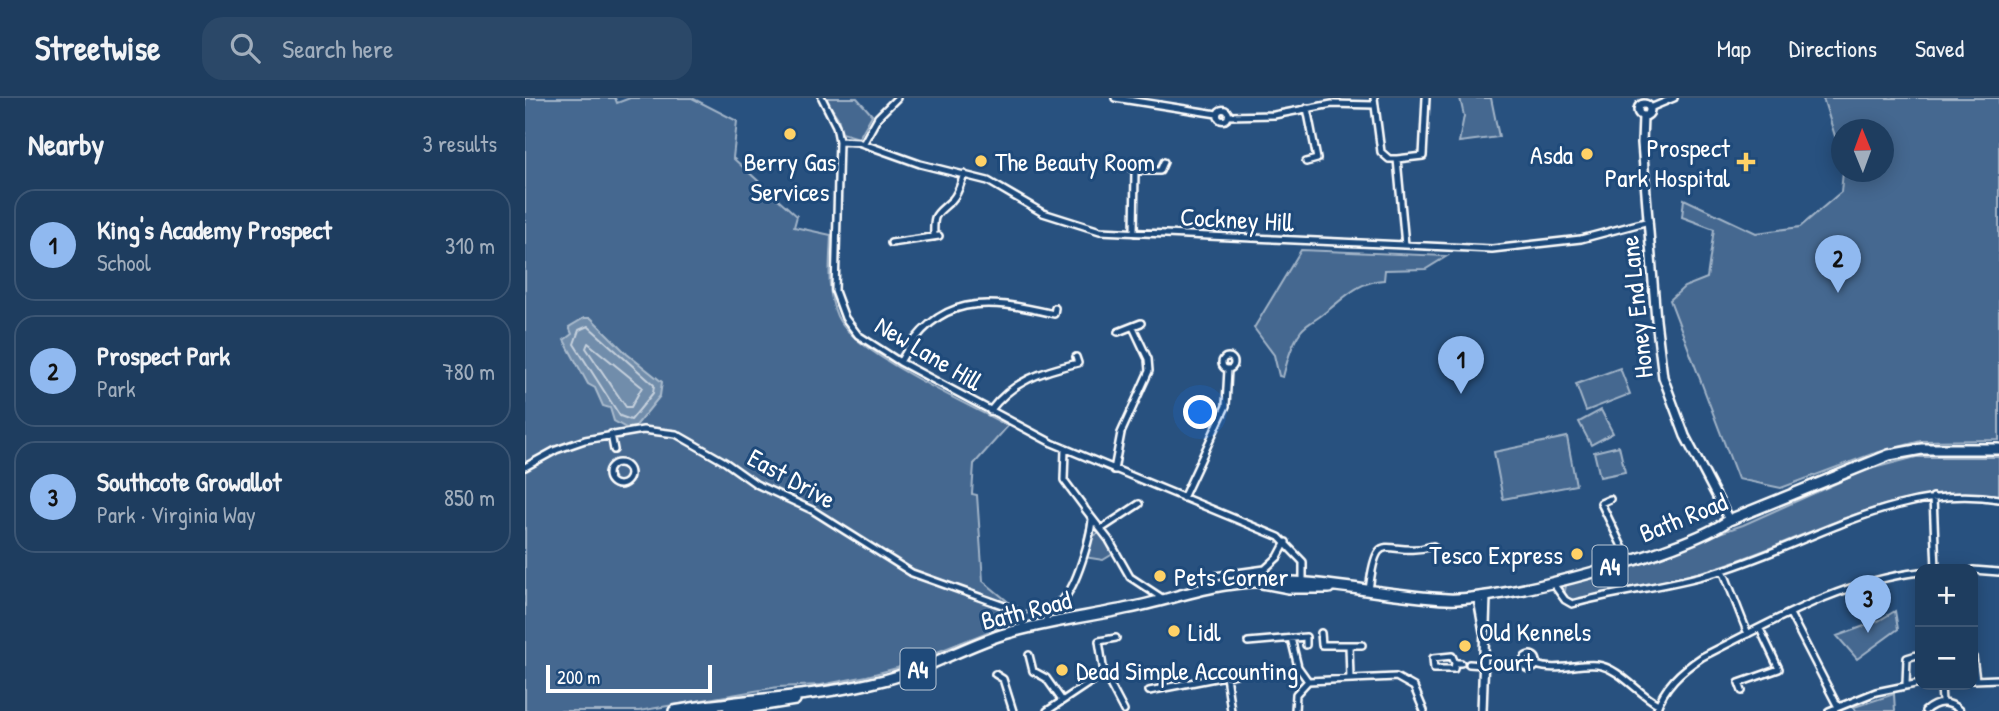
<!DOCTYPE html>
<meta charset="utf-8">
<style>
body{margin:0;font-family:"Patrick Hand",sans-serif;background:#2b4868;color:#f1f3f6}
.controls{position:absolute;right:21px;bottom:21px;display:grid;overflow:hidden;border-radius:14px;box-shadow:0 4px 18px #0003}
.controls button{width:63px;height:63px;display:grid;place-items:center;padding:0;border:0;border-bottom:2px solid #3c5674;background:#1e3d5f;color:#f1f3f6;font:35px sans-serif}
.compass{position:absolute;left:1306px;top:21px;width:63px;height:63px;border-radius:50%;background:#1e3d5f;box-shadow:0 4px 18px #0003;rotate:359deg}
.scale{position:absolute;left:21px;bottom:18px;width:166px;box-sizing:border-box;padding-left:7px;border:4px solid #fff;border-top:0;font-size:19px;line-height:24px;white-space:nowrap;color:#fff;-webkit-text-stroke:5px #1f4a7a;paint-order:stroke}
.you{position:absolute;left:676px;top:315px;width:24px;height:24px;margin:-18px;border:5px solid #fff;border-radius:50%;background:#1a73e8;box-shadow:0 0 0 10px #1a73e833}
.badge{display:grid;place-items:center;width:46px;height:46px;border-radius:50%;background:#90b9f0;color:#111;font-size:23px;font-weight:700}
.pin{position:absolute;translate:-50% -58px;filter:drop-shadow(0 2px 4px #0008)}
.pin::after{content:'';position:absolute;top:37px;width:24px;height:21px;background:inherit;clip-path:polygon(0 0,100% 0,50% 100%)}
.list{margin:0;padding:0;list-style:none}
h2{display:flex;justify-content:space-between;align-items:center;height:91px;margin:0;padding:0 28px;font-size:30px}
h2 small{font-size:23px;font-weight:400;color:#a1aebd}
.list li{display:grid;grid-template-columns:46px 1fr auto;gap:21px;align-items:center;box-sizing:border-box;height:112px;margin:0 14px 14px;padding:0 14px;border:2px solid #3c5674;border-radius:21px}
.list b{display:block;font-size:26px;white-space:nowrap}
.list p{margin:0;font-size:23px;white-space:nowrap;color:#a1aebd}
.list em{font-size:23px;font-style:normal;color:#a1aebd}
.icon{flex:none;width:38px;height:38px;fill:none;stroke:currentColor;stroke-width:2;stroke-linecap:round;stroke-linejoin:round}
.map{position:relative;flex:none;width:1474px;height:613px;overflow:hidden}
header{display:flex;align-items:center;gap:42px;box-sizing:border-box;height:98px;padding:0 35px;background:#1e3d5f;border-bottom:2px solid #3c5674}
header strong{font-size:33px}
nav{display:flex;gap:38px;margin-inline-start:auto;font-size:24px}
.search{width:490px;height:63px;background:#2b4868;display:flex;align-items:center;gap:18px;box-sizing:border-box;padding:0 24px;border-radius:21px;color:#a1aebd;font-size:26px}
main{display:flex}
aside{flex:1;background:#1e3d5f}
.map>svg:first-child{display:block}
.green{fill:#446890;stroke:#a2b4c8;stroke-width:2}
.water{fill:#718dab;stroke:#aabbcd;stroke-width:2}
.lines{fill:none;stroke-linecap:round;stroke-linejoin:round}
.shore{stroke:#c6d1dd;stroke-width:2}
.stream{stroke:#aabbcd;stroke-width:2}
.minor-casing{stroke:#fff;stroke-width:10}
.tertiary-casing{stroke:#fff;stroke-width:12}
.primary-casing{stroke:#fff;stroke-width:14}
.minor{stroke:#1f4a7a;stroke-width:5}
.tertiary{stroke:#1f4a7a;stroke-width:7}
.primary{stroke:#1f4a7a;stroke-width:9}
.poi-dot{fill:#ffd166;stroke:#1f4a7a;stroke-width:2.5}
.labels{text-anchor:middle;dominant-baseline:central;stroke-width:6;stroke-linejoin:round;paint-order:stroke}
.shield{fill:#1f4a7a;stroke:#bcc9d7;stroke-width:2}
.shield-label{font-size:24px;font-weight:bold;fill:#fff}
.poi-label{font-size:26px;fill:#fff;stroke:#1f4a7a;text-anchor:start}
.street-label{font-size:26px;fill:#fff;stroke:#1f4a7a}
</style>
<header>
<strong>Streetwise</strong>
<div class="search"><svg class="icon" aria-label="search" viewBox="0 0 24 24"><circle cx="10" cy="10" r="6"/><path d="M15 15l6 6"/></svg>Search here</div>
<nav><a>Map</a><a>Directions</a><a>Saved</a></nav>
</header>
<main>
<aside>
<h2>Nearby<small>3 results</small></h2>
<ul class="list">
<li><span class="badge">1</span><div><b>King's Academy Prospect</b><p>School</p></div><em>310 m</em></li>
<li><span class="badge">2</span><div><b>Prospect Park</b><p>Park</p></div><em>780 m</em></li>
<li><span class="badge">3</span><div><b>Southcote Growallot</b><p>Park · Virginia Way</p></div><em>850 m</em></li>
</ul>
</aside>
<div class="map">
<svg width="1474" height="613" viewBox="0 0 1474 613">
<rect width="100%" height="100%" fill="#28517f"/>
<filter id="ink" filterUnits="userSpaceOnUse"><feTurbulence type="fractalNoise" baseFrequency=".0143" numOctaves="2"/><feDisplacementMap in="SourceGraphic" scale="14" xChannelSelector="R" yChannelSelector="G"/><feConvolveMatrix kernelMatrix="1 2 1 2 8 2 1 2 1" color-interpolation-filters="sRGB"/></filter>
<g filter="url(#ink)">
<path class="green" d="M0,0h90l2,5 13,-5h62l45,23 -4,37 64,58 -3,11 37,8c-1,26 -5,56 6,81 16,37 133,89 171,110l-34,38 -2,30 5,1 6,86 34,28 13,3 -22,12 -111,44 -30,8 -46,9 -43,2 -139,24h-114z
M300,0h32l15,17 -13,23 -17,-5 -4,-15z
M935,0h31l8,39 -40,5 5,-26z
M1298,0h176v342l-78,1 -49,13 -91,34 -43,-9 -68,-179 14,-13 23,-9 7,-49 -32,-12 2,-18 72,34 44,-6 41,-35 2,-20h40v-42h-42v25z
M776,152l146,6 -21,13 -41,1 -1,10c-28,2 -40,19 -61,34 -7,6 -17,10 -22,17 -10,14 -14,31 -18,46l-4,-1 -5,-21 -20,-27z
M1095,270l10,26 -44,17 -10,-27z
M1076,312l12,23 -22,12 -12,-23z
M1042,339l9,48 -73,14 -9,-47z
M1094,348l6,26 -25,5 -6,-25z
M1391,359h83v38c-107,-13 -184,41 -281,72 -48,15 -98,23 -146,33l-8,-4 2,-11 177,-60 123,-55z
M576,434l12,22 -10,6 -19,-3 7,-20z
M1370,513l3,18 -41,30 -20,-23 41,-15z
M1369,596l1,17h-39l-2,-4z"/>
<path class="water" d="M59,220h7l36,36 35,28 -2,14 -25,31 -9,1 -12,-7 -4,-13 -7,-2 -8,-18 -7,-4 -24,-44 8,-6 -3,-7z"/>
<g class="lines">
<path class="shore" d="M63,228l66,59 -1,8 -22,27 -11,-4 -46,-72 5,-14z
M63,245l54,44 -11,20h-5l-40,-59z"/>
<path class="stream" d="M539,386l11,15
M559,442l4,-17 -2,-8"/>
<defs>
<path id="minor" d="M297,0l14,28 3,15 -4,150 10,27 13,17 42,27 152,81 227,94 24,25v24
M590,0l102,16
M849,0l7,54 8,7h8l8,86
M1125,10l24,-10
M692.5 17a5.5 5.5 0 1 1 11 0a5.5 5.5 0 1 1-11 0Z
M703,18l46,-1 58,-11 42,1
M314,43l19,1 62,22 68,17 55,32 57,18 392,18 89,-10 68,-18
M338,46l15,-27 19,-19
M872,61l26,-3 3,-58
M781,64l11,-3 -10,-51
M591,66l11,1 8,6 -1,62
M610,73h25l4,-9
M409,139c-1,-25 1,-21 18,-37 7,-7 9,-18 12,-26
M366,145l48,-7
M593,234l23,-9
M697 265a6 6 0 1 1 12 0a6 6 0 1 1-12 0Z
M375,264c38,-69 85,-64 154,-48l1,-6
M465,313c22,-30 53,-40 88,-48l-2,-6
M86,336l3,16
M540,351l-1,31 20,27
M83 376a11 11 0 1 1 22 0a11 11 0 1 1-22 0Z
M0,369l31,-17 29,-10 58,-10 33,4 49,28 31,22 56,26 100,63 101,36 12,19
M589,372l7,-37 28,-62 -1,-12 -15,-32
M1408,399l3,72
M658,400l43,-92 2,-37
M1085,401l-9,4 28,58
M560,411l24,31 21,37 35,23
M576,431l38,-25
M1198,472l25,64
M1448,472l26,2
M675,480l65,-9 13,-12 8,-15
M1027,484l13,18 7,4c50,-14 102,-18 151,-34 92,-29 176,-87 276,-71
M844,493c8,-70 18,-31 64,-45
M1265,516l48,93
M520,526l3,-16c5,-3 11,-5 15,-9 13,-11 28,-63 29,-80
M796,535l1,12h40
M591,540l-17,3 5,32 20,38
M766,540l7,29 10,14
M723,544l58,-5v8
M824,547l1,33
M504,557l4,16 13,7 15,21
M998 564a7 7 0 1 1 14 0a7 7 0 1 1-14 0Z
M1448,559l3,23
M930,565l-3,-7 -19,2 1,11h20l1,-6h6
M944,566l14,1
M1011,567c20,7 41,-2 61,0 23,3 41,29 61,39
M470,576l8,5 10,32
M701,578l5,35
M1448,582l26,-1
M1381,586l1,-26 13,-4
M1416,587l1,17
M624,593l87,-17
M1217,593l-3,-8 40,-14 -19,-40
M522,613l57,-38
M770,613l1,-17 12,-13 88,-4 18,10 10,24
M1131,613c8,-25 25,-40 46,-54 70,-35 139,-76 218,-85
M1304,613l47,-19 44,-9
M1400,613c11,-10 24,-11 35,0"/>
<path id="tertiary" d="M1113 12a6 6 0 1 1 12 0a6 6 0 1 1-12 0Z
M1118,18l-1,27 14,177 7,57 22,59 44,84
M953,501l6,33
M957,613l4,-114"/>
<path id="primary" d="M737,485l27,5h40
M149,613c70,-13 141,-13 210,-31 41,-10 77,-32 117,-45 42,-13 86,-18 128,-27 32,-6 64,-18 96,-23 75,-12 147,10 222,14 53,3 239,-47 282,-79l160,-65 33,-6h77
M203,613l67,-11"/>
</defs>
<use href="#minor" class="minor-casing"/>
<use href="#tertiary" class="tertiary-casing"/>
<use href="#primary" class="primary-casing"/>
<use href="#minor" class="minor"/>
<use href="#tertiary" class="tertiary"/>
<use href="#primary" class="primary"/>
</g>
</g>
<g class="poi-dot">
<circle cx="265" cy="36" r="7"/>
<circle cx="1062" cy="56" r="7"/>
<circle cx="456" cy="63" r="7"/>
<path d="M1217.5 53.5h7v7h7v7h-7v7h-7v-7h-7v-7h7z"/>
<circle cx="1052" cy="456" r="7"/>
<circle cx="635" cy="478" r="7"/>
<circle cx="649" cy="533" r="7"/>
<circle cx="940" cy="548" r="7"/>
<circle cx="537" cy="572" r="7"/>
</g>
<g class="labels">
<g class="shield">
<rect x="1067.5" y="447.5" width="35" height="41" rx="5"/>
<rect x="375.5" y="550.5" width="35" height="41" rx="5"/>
</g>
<g class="shield-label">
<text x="1085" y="468">A4</text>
<text x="393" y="571">A4</text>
</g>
<g class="poi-label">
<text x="1205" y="49" text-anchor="end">Prospect<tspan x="1205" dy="30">Park Hospital</tspan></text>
<text x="1048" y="56" text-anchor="end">Asda</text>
<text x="265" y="63" text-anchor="middle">Berry Gas<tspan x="265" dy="30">Services</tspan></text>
<text x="470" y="63">The Beauty Room</text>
<text x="1038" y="456" text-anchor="end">Tesco Express</text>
<text x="649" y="478">Pets Corner</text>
<text x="663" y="533">Lidl</text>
<text x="954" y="533">Old Kennels<tspan x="954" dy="30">Court</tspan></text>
<text x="551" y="572">Dead Simple Accounting</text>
</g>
<g class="street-label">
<text transform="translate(712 121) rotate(3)">Cockney Hill</text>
<text transform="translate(1111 209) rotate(-96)">Honey End Lane</text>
<text transform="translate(404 255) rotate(31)">New Lane Hill</text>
<text transform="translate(267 380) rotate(29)">East Drive</text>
<text transform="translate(1158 419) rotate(-22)">Bath Road</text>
<text transform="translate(501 512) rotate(-14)">Bath Road</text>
</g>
</g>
</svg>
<div class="controls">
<button>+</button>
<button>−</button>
</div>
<svg class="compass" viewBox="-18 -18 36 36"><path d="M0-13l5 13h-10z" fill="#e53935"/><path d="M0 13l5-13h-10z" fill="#a1aebd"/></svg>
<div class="scale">200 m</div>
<div class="you"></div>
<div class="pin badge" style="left:936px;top:296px">1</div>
<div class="pin badge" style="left:1313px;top:195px">2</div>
<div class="pin badge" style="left:1343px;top:535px">3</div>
</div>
</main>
